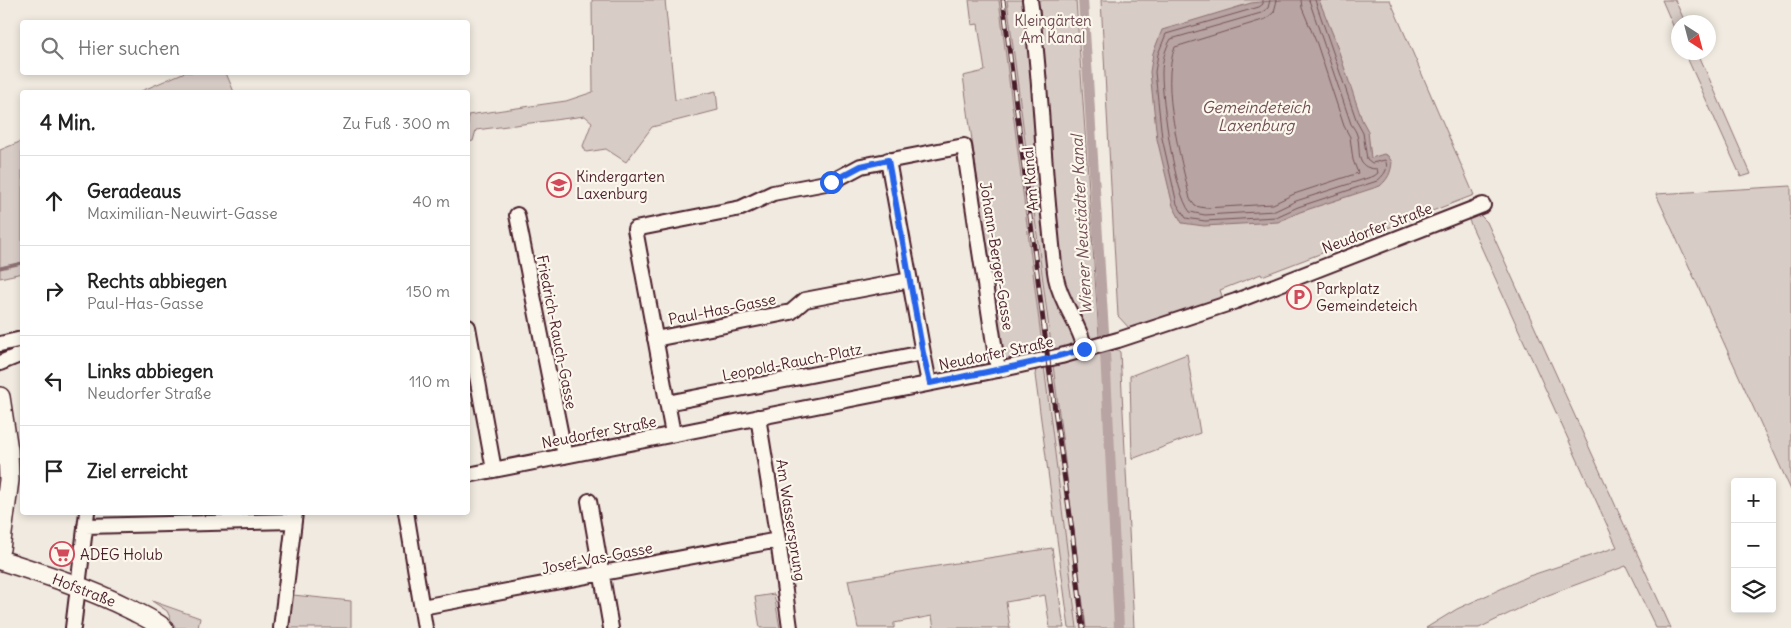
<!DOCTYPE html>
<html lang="de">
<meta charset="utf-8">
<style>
body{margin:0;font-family:Delius,sans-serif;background:#f2f2f2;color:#222}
.controls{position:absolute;right:15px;bottom:15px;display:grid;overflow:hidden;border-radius:5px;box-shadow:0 2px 8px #0003}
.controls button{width:45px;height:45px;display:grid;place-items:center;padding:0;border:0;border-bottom:1px solid #e0e0e0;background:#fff;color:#222;font:25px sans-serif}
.compass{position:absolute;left:1671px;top:15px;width:45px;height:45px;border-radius:50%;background:#fff;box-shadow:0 2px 8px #0003;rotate:144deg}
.stop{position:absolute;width:15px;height:15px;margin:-11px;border:4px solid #2563eb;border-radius:50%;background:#fff}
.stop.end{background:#2563eb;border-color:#fff;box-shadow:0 1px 5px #0008}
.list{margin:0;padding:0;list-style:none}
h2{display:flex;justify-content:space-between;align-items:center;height:65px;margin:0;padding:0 20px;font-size:21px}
h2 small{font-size:16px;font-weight:400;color:#767676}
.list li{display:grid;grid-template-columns:32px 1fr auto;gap:15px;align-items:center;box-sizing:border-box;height:90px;padding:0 20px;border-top:1px solid #e0e0e0}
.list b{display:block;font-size:19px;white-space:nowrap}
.list p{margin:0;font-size:16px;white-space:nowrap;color:#767676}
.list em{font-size:16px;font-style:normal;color:#767676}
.icon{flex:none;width:28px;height:28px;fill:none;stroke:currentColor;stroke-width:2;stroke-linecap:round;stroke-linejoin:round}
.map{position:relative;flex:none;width:1791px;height:628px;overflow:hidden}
.search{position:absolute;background:#fff;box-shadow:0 2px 8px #0003;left:20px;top:20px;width:450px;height:55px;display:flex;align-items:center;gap:12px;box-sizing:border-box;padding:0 18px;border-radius:5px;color:#767676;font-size:19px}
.panel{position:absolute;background:#fff;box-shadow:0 2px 8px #0003;left:20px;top:90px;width:450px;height:425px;border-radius:5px}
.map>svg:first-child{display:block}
.built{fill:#e4dbd2}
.green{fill:#d8ccc6;stroke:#917678}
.water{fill:#b8a4a2;stroke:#8c6f72}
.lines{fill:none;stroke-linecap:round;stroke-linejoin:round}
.shore{stroke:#76545b;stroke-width:1}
.stream{stroke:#8c6f72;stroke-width:3}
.canal{stroke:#b8a4a2;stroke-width:10}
.minor-casing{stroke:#4a1f2b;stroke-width:18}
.major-casing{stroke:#4a1f2b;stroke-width:22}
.minor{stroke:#fbf7ec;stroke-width:14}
.major{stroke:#fbf7ec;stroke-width:19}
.rail-casing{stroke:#4a1f2b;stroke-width:5}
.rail{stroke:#fbf7ec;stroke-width:3;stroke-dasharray:9;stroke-linecap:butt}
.route{stroke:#2563eb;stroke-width:6}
.labels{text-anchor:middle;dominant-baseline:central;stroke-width:4.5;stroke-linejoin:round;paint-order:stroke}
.park-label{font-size:15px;fill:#6e4a52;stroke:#fbf7ec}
.poi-label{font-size:15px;fill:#4a1f2b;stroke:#fbf7ec;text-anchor:start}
.street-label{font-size:15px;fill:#4a1f2b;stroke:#fbf7ec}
.water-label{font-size:16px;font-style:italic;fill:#704e55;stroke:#fbf7ec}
</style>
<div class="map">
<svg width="1791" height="628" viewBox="0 0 1791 628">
<rect width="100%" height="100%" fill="#f0eae0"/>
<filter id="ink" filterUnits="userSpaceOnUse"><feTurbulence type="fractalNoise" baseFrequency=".02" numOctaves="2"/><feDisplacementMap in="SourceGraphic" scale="10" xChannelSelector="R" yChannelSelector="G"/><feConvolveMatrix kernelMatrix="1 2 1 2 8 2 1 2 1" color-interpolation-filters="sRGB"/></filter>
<g filter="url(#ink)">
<path class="built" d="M999,0h8l11,78 34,274 -9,1z
M1053,365l10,81 23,182h-9l-33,-262z"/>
<path class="green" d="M592,0h73l10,100 41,-9 2,19 -66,17 -26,35 -20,-13 -20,3 -3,-6 9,-24 -7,-6 -109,14 -3,11 -5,1v-27l98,-14 27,-9z
M969,0h30l44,353 -16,1 -24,7 -40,-285 22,-5 -7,-47 -6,1z
M1007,0h69l23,336 -11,4 -12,-7 -1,10 -9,6 -14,3z
M1101,0h289l84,195 -212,81 -1,-2 -41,16 3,9 -93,30 -12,-13z
M1662,0h13l10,22h-7v15z
M1685,53h13l53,121 -10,3z
M185,72l41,1 8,19h-95z
M22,141v132l-22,5v-128z
M1791,186v304l-135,-296z
M1479,214l8,8 184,406h-15l-30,-62 -83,31 -64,31h-53l31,-19 72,-33 88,-29 -149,-329z
M1114,347l6,5 14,276h-48l-33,-263z
M1187,354l13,79 -68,26 -2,-83z
M1044,366l33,262h-8l-34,-253 1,-6z
M1052,548l12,80h-14l-5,-33 -39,7 4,26h-76l-2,-12 -38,7v5h-36l-10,-48z
M774,594l6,34h-20l-5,-31z
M293,595l58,6v27h-62z
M152,601l48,17 -2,10h-23l-8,-17z"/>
<path class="water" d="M1282,0h37l15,37 28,83 6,11 3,27 13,-4 4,2 4,6c-1,11 -4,17 -12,24l-80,26 -22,10 -74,4 -22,-3 -9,-17 -16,-67 -7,-67 3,-19 9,-23 89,-27z"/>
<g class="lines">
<path class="shore" d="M1263,0v4l-4,3 -93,27 -8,20 -3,18 7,66 15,66 9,14 19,3 71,-4 22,-10 79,-26c6,-5 13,-12 8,-21l-13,3 -5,-4 -4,-26 -6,-11 -42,-122
M1270,0l-2,8 -7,5 -90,26c-6,10 -9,22 -9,34 0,28 12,119 28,139l15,3 70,-4 21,-10 78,-25 4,-3 -1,-4c-24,-1 -15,-18 -20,-34 -1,-4 -4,-8 -6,-11l-42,-124
M1277,0l-3,12 -8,7 -91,28c-15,39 6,111 15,152l5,7 10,2 68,-4 21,-10 64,-21 -5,-13 -3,-23 -6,-11 -27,-82 -15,-36 -1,-8"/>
<path class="stream" d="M0,268l22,-5"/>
<path class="canal" d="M1083,0l21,332 15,296"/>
<defs>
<path id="minor" d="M1030,0c11,74 12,150 20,225 2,18 3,36 6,53 5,26 24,46 29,71
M888,160l35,193 6,30
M517,215l48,241
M468,327l26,143
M655,339l136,-27 14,-12 105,-20
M0,344l22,-5
M0,363l22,-9
M667,403l256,-50
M758,417l20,123 12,88
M673,434l-38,-205 106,-21 32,-15 58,-11 30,-16 103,-20 34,224
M468,475l530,-105 63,-14 57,-16 118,-39 247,-96
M589,501l22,127
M406,512l19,116
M85,526l209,-5
M422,607l356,-67
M73,628l14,-116
M281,628l14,-115"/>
<path id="major" d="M0,397l8,53 1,30 -9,69
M0,560c44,14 88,28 130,49 11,6 23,11 33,19"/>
</defs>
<use href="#minor" class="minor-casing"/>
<use href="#major" class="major-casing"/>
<use href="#minor" class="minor"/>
<use href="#major" class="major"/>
<defs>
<path id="rail" d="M1003,0l46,368 23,162 11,98"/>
</defs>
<use href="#rail" class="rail-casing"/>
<use href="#rail" class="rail"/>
</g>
</g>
<g class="lines" filter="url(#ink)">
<path class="route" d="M831,182l30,-16 27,-6 35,193 7,30c51,-10 104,-19 154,-34"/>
</g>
<defs>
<symbol id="school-ring" viewBox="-11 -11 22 22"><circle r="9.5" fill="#fbf7ec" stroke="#d1495b" stroke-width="1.5"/><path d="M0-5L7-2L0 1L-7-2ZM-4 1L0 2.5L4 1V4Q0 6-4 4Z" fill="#d1495b"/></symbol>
<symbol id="parking-ring" viewBox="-11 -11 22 22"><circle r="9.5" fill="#fbf7ec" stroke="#d1495b" stroke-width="1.5"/><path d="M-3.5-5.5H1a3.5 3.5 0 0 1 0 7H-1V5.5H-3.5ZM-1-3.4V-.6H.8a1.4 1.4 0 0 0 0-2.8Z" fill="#d1495b"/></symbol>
<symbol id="supermarket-ring" viewBox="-11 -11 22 22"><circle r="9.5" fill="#fbf7ec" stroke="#d1495b" stroke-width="1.5"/><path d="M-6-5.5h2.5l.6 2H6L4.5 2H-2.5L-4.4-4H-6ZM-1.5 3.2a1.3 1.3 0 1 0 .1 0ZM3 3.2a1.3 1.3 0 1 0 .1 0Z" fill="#d1495b"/></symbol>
</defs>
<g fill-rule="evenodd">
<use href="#school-ring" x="545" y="171" width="28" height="28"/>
<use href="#parking-ring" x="1285" y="283" width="28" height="28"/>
<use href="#supermarket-ring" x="48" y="540" width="28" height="28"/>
</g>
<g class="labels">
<g class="park-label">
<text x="1053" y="20">Kleingärten<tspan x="1053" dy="17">Am Kanal</tspan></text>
</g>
<g class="poi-label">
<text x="576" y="176">Kindergarten<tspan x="576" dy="17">Laxenburg</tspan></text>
<text x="1316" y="288">Parkplatz<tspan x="1316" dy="17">Gemeindeteich</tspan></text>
<text x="80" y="554">ADEG Holub</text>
</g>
<g class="street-label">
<text transform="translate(1030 179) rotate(-95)">Am Kanal</text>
<text transform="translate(1377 228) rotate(-21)">Neudorfer Straße</text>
<text transform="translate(997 256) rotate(81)">Johann-Berger-Gasse</text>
<text transform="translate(722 309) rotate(-11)">Paul-Has-Gasse</text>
<text transform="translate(557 332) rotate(79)">Friedrich-Rauch-Gasse</text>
<text transform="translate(996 353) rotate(-12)">Neudorfer Straße</text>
<text transform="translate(792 362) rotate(-11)">Leopold-Rauch-Platz</text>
<text transform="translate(599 432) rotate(-11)">Neudorfer Straße</text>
<text transform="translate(791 520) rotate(81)">Am Wassersprung</text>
<text transform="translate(597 558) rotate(-11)">Josef-Vas-Gasse</text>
<text transform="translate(84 590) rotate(21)">Hofstraße</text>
</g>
<g class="water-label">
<text x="1256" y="107">Gemeindeteich<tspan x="1256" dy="18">Laxenburg</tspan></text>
<text transform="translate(1081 225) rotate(-93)">Wiener Neustädter Kanal</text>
</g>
</g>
</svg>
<div class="controls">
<button>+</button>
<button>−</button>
<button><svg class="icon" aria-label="layers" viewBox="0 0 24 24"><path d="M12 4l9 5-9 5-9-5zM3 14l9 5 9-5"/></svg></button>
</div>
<svg class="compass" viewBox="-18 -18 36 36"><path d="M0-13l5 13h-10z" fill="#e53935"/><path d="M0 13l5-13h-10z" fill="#767676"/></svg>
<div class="stop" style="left:831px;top:182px"></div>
<div class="stop end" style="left:1084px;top:349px"></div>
<div class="search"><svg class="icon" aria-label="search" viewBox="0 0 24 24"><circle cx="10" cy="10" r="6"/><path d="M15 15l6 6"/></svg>Hier suchen</div>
<section class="panel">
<h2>4 Min.<small>Zu Fuß · 300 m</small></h2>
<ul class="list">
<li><svg class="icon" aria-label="ahead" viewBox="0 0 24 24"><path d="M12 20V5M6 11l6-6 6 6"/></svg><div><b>Geradeaus</b><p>Maximilian-Neuwirt-Gasse</p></div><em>40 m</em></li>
<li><svg class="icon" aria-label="right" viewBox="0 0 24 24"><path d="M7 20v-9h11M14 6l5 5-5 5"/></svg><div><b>Rechts abbiegen</b><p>Paul-Has-Gasse</p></div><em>150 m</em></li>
<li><svg class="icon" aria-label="left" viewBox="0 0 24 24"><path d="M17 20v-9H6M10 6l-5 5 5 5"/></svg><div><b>Links abbiegen</b><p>Neudorfer Straße</p></div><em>110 m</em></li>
<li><svg class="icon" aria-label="arrive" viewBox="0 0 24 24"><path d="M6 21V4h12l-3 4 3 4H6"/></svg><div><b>Ziel erreicht</b></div></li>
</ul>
</section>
</div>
